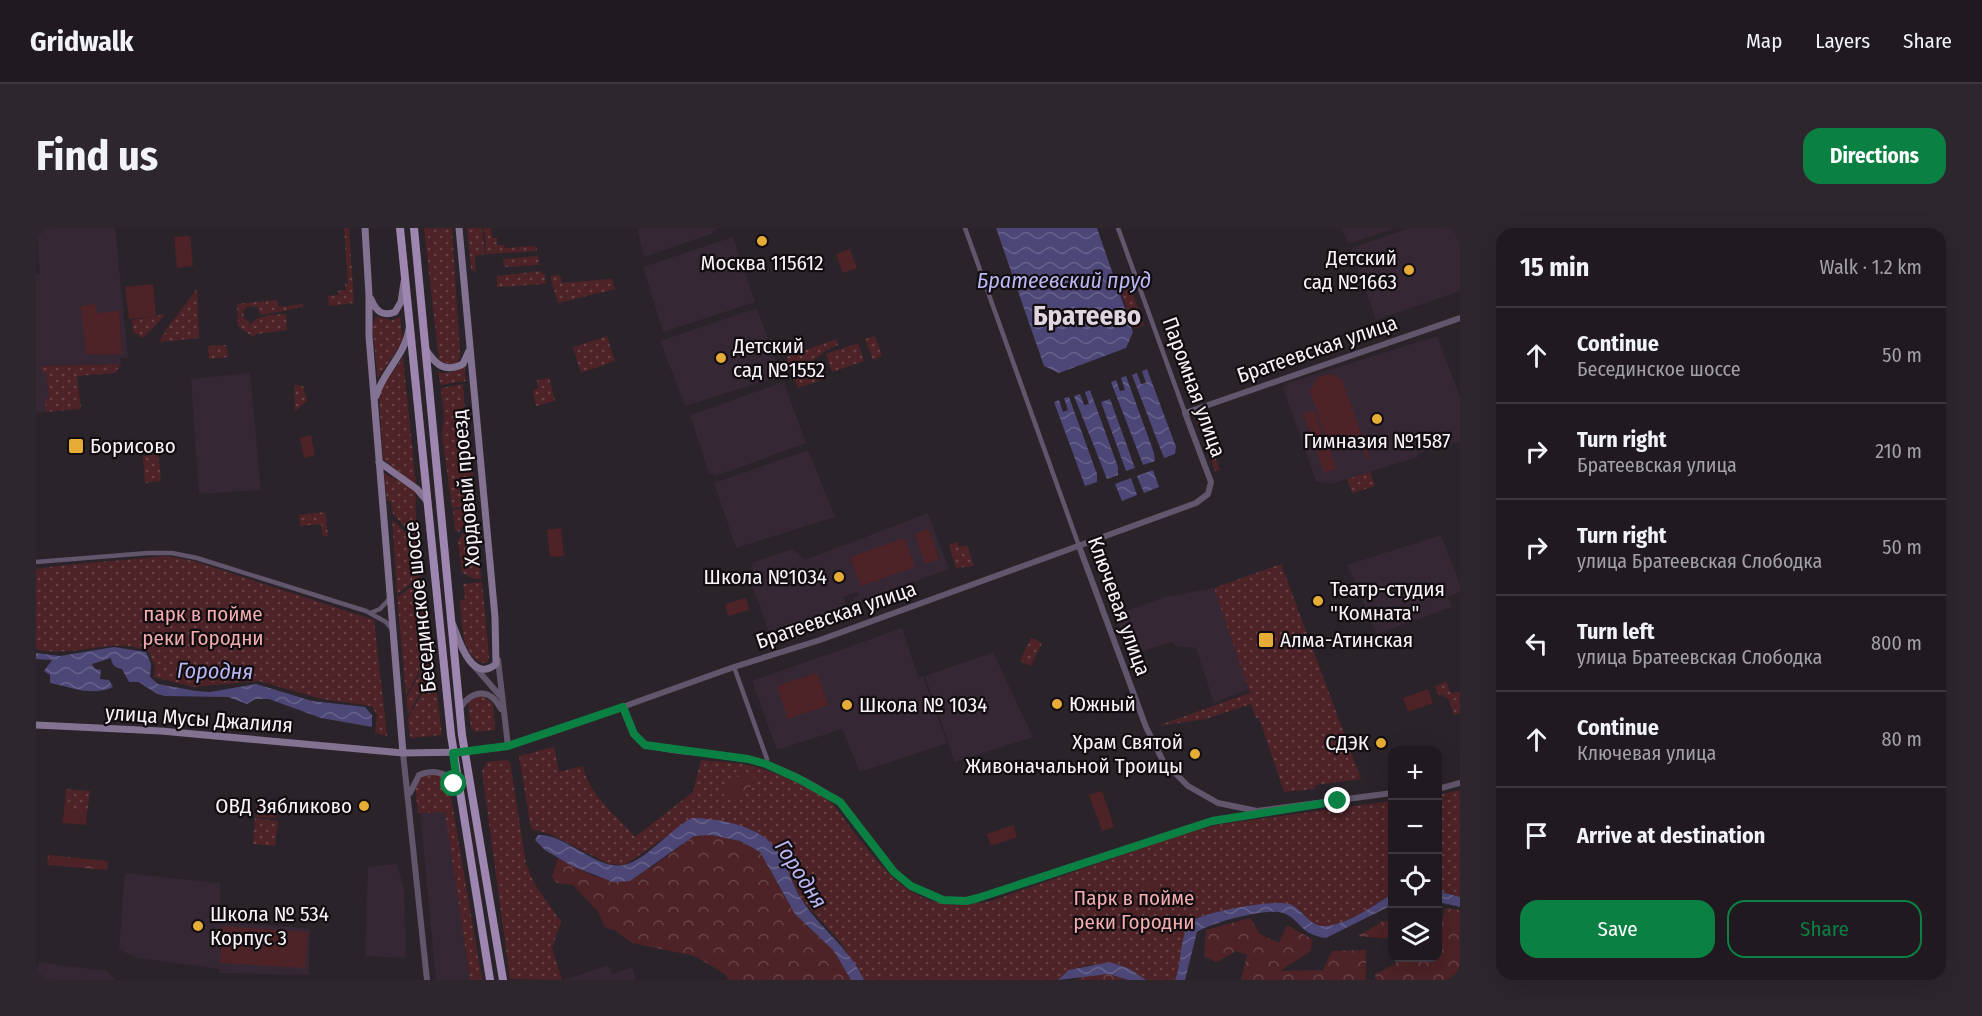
<!DOCTYPE html>
<meta charset="utf-8">
<style>
body{margin:0;font-family:"Fira Sans Condensed",sans-serif;background:#2d272d;color:#f1f3f6}
.controls{position:absolute;right:18px;bottom:18px;display:grid;overflow:hidden;border-radius:12px;box-shadow:0 6px 24px #0002}
.controls button{width:54px;height:54px;display:grid;place-items:center;padding:0;border:0;border-bottom:2px solid #3d383e;background:#201a20;color:#f1f3f6;font:30px sans-serif}
.stop{position:absolute;width:18px;height:18px;margin:-14px;border:4px solid #0b8043;border-radius:50%;background:#fff}
.stop.end{background:#0b8043;border-color:#fff;box-shadow:0 2px 6px #0008}
.list{margin:0;padding:0;list-style:none}
h2{display:flex;justify-content:space-between;align-items:center;height:78px;margin:0;padding:0 24px;font-size:26px}
h2 small{font-size:20px;font-weight:400;color:#a2a1a5}
.list li{display:grid;grid-template-columns:39px 1fr auto;gap:18px;align-items:center;box-sizing:border-box;height:96px;padding:0 24px;border-top:2px solid #3d383e}
.list b{display:block;font-size:22px;white-space:nowrap}
.list p{margin:0;font-size:20px;white-space:nowrap;color:#a2a1a5}
.list em{font-size:20px;font-style:normal;color:#a2a1a5}
.actions{display:flex;gap:12px;padding:18px 24px}
.actions a{flex:1;padding:14px 0;border:2px solid #0b8043;border-radius:18px;text-align:center;font-size:21px;color:#0b8043}
.actions .main{background:#0b8043;color:#fff}
.icon{flex:none;width:33px;height:33px;fill:none;stroke:currentColor;stroke-width:2;stroke-linecap:round;stroke-linejoin:round}
.map{position:relative;flex:none;width:1424px;height:752px;overflow:hidden;border-radius:18px}
header{display:flex;align-items:center;gap:36px;box-sizing:border-box;height:84px;padding:0 30px;background:#201a20;border-bottom:2px solid #3d383e}
header strong{font-size:28px}
nav{display:flex;gap:33px;margin-inline-start:auto;font-size:21px}
.intro{display:flex;align-items:center;justify-content:space-between;box-sizing:border-box;height:144px;padding:0 36px}
h1{margin:0;font-size:42px}
.button{padding:15px 27px;border-radius:18px;background:#0b8043;color:#fff;font-size:21px;font-weight:700}
main{display:flex;gap:36px;padding:0 36px}
aside{flex:1;background:#201a20;border-radius:18px;box-shadow:0 6px 24px #0002}
.map>svg:first-child{display:block}
.built{fill:#352733}
.grass{fill:url(#grass-dots)}
.forest{fill:url(#forest-crowns)}
.pitch{fill:#4d2327}
.water{fill:url(#water-waves)}
.lines{fill:none;stroke-linecap:round;stroke-linejoin:round}
.minor{stroke:#61566b;stroke-width:4.5}
.tertiary{stroke:#61566b;stroke-width:6}
.secondary{stroke:#837292;stroke-width:7}
.primary{stroke:#9d86b0;stroke-width:8}
.route{stroke:#0b8043;stroke-width:8}
.poi-dot{fill:#e5ad35;stroke:#110d10;stroke-width:2}
.labels{text-anchor:middle;dominant-baseline:central;stroke-width:4.5;stroke-linejoin:round;paint-order:stroke}
.poi-label{font-size:21px;fill:#f9f3f8;stroke:#110d10;text-anchor:start}
.street-label{font-size:21px;fill:#f9f3f8;stroke:#110d10}
.park-label{font-size:21px;fill:#f4acaf;stroke:#110d10}
.water-label{font-size:22px;font-style:italic;fill:#bbb7f4;stroke:#110d10}
.district-label{font-size:27px;font-weight:bold;fill:#e1d5df;stroke:#110d10}
</style>
<header>
<strong>Gridwalk</strong>
<nav><a>Map</a><a>Layers</a><a>Share</a></nav>
</header>
<div class="intro"><h1>Find us</h1><a class="button">Directions</a></div>
<main>
<div class="map">
<svg width="1424" height="752" viewBox="0 0 1424 752">
<defs>
<pattern id="grass-dots" width="8" height="8" patternUnits="userSpaceOnUse" patternTransform="scale(1.5)"><rect width="8" height="8" fill="#4d2327"/><path d="M2 2h.1M6 6h.1" fill="none" stroke="#674347" stroke-width="1.8" stroke-linecap="round"/></pattern>
<pattern id="forest-crowns" width="20" height="18" patternUnits="userSpaceOnUse" patternTransform="scale(1.5)"><rect width="20" height="18" fill="#4d2327"/><path d="M2 6a3 3 0 1 1 6 0M12 15a3 3 0 1 1 6 0" fill="none" stroke="#674347"/></pattern>
<pattern id="water-waves" width="16" height="10" patternUnits="userSpaceOnUse" patternTransform="scale(1.5)"><rect width="16" height="10" fill="#4c4776"/><path d="M0 5q4-4 8 0t8 0" fill="none" stroke="#67628a"/></pattern>
</defs>
<rect width="100%" height="100%" fill="#2b232a"/>
<path class="built" d="M0,0h79l13,130h-8l1,6 -80,2 5,7 3,26 -4,2 2,10 -11,2v-139h4z
M601,0h81l-7,6 -67,23z
M1306,0h53l-47,16z
M1373,0h45l6,16v47l-84,29 -25,-72z
M697,9l22,65 -92,30 -20,-65z
M721,80l24,68 -96,30 -25,-65z
M1401,108l23,61v44l-41,12 -1,4 -87,27 -15,-3 -33,-93 5,-5z
M214,145l11,117 -62,4 -8,-115z
M748,154l22,61 -90,33 -7,-3 -19,-58z
M772,222l27,67 -99,31 -22,-65z
M892,285l21,56 -94,35 -2,-6 6,-2 -1,-4 -15,5 4,11 -77,27 -19,-53 3,-9 -3,-10 41,-14 13,11z
M1405,307l19,49v8l-12,5 4,10 -75,27 -30,-69z
M1178,360l35,101 -35,14 -18,-55 -21,-2 -3,-4 -42,13 -15,-40 50,-18z
M866,400l16,49 5,-1 24,67 -87,29 -18,-43 -65,21 -25,-69z
M957,424l40,85 -78,25 -30,-86z
M409,583l25,169h-34l-16,-167z
M361,636l7,25 2,69 -41,-2 3,-89z
M89,645l95,10v38l90,8 -1,46 -90,-2v-4l-81,-11 -19,-8z
M2,734l69,9 9,9h-80z
M572,737l4,9 20,-7 4,13h-71z"/>
<path class="grass" d="M308,0h5l5,75 -25,3 -1,-10 11,-1 -1,-4 8,-1 -1,-6 3,-1z
M388,0h28l8,126 -1,6 -6,5 -14,-4z
M431,0h15l3,26 -10,2 1,16 -5,-3z
M448,0h7l1,10h5v7h7v3l32,-2 1,5 -51,3z
M502,28l1,9 -35,2 -1,-8z
M504,43l5,4 1,9 -49,3v-11z
M524,47l2,8 50,-4 3,10 -57,14 -8,-27z
M1091,50l17,47 -10,4 -17,-47z
M161,61l2,49 -39,4 3,-8 9,-5 -8,3z
M241,72l2,7 24,-3v3l-42,8 -4,-8 -8,-1 -6,5 1,7 5,4 -1,6c6,-13 24,-13 38,-14l1,16 -30,4 -4,3 -15,-11 -1,-22z
M130,86l-23,24 -10,-6 -1,-12z
M340,89l12,2 2,2 10,-4 3,24 -25,37 -6,-52z
M571,108l8,25 -34,12 -8,-26z
M839,108l7,20 -9,4 -8,-21z
M800,111l2,6c-20,7 -26,21 -46,29l-6,-17z
M822,115l6,18 -32,11 -6,-18z
M190,117l2,12 -19,2 -1,-13z
M367,129l13,128 -33,-26 -4,-67z
M85,136l-6,9 -38,3 4,33 -35,3 -1,-12 4,-2 -3,-25 -4,-1 -1,-6z
M428,137l2,16 -26,4 -2,-15 3,3 12,-1z
M773,143l20,6 -31,11 -5,-11z
M513,150l6,23 -19,5 -3,-16 5,-1 -1,-9z
M427,156l4,56 4,15 5,48 -24,5 -10,-74 2,-16 -3,-30z
M258,157l9,1 4,15 -12,10z
M1161,182l23,60 -5,1 -19,-52z
M122,226l3,27 -16,2 -2,-27z
M1334,244l5,14 -23,7 -5,-14z
M348,245l31,17 2,50 -24,-26 -2,-13h-4z
M440,277l-17,27 -4,-2 -2,-20z
M289,284l3,24h-5l-2,-12 -21,2 -1,-11z
M440,284l5,67h-6l-13,-6 -4,-32z
M356,291l25,25 2,34 -22,16z
M921,314l2,5 8,-2 7,21 -18,2 -7,-23z
M130,328l28,5 180,59 13,116 -12,-3 2,-18 -5,-9 -50,-7 -63,-18 -66,6 -39,-10 1,-11 -7,-15c-37,-15 -74,8 -112,-2v-80c43,-7 86,-8 130,-13z
M1245,336l80,215 -46,6v4l-31,3 -25,-74h-3l-5,-14 -45,15 -49,7 93,-33 -36,-105z
M385,352l2,21 5,1 4,47 -26,46 -9,-98z
M446,354l7,74 -1,6 -5,1c-23,-6 -21,-45 -23,-63l5,-1 -2,-15z
M995,410l11,5 -11,23 -11,-5z
M396,424l2,16 -26,47 -2,-17z
M398,444l8,63 -32,3 -2,-20z
M1410,454l5,11 9,-1v21l-6,2 -6,-17h-3l-2,-4 -4,2 -4,-10z
M448,468l9,8 2,26 -20,2 -4,-4 -3,-26 2,-4z
M518,519l5,25 24,-6c5,28 34,50 52,71l58,-45 8,-32c17,2 38,2 55,7 18,5 50,19 67,29 13,9 21,23 30,35 42,53 67,86 141,69l194,-68 34,-8 170,-23v93c-18,11 -47,33 -70,32 -13,-1 -19,-16 -30,-21 -13,-6 -85,6 -98,15 -16,12 -11,43 -19,60h-29l-16,-11 -42,-4 -19,5 -11,10h-194l-23,-37 -39,-43 -24,-48 -26,-22 -59,-12 -68,47 -16,-1 -59,-30 -19,-5 -12,-73z
M470,532l4,2 16,102 8,19 27,39 -9,26 10,32 -52,-1 -28,-208 5,-9z
M400,546l9,4 4,7 33,195h-12l-25,-168 -27,1 -3,-27 6,-9z
M30,561l24,2 -3,22 -23,-2z
M1424,562v107l-22,-6v-96z
M219,590l23,3 -3,25 -22,-2z"/>
<path class="forest" d="M706,546h13l-7,19 -14,4h-11l6,-18z
M675,607l29,6 20,11 35,62 39,37 17,29h-122l-4,-6 -30,-18 -63,-13 -16,-12 -11,-4 -6,-14 -26,-28 -16,-2 -5,-6 6,-19 38,19 55,-9 43,-32z
M12,627l60,6 -1,9 -60,-5z
M1409,680l15,2v70h-84l-1,-6 20,-10 3,-6h40v-36h4z
M1214,690l10,16 19,9 8,-18 25,14 -1,12 -31,20 43,-1 9,-19 34,-1v30h-125l6,-25 -11,-4 -19,11 -13,-5 2,-27z
M1347,693h9v18l-34,-3z
M1073,746l19,6h-53l13,-5z"/>
<path class="pitch" d="M154,8l3,30 -16,2 -3,-31z
M814,21l7,19 -14,5 -7,-19z
M117,56l3,32 -27,3 -4,-32z
M60,76l1,9 22,-2 3,43h-36l-5,-48z
M1295,146l11,6 28,78 -3,1 -7,-20c-8,11 -18,15 -31,8l-19,-56 8,-14z
M1278,182l11,32 -10,3 -12,-31z
M275,207l4,20 -11,3 -4,-20z
M1292,216l8,25 -12,4 -8,-25z
M525,300l3,28 -14,1 -3,-27z
M893,301l10,30 -14,5 -10,-30z
M868,310l11,29 -54,19 -11,-29z
M710,370l3,12 -21,6 -3,-12z
M781,445l11,32 -40,14 -11,-33z
M1392,461l5,14 -25,9 -5,-14z
M1066,563l12,36 -12,4 -13,-36z
M220,577l21,2 -1,11 -21,-1z
M28,583l23,2 -1,12 -24,-2z
M977,597l4,12 -26,9 -4,-12z
M1116,655l9,19 -10,5 -9,-20z
M186,698l86,6 -3,36 -85,-5z"/>
<path class="water" d="M960,0h101l36,104 -7,16 -67,25 -15,-7z
M1111,141l29,78 -1,7 -11,4 -32,-83 5,-2 4,11 5,-1 -4,-12z
M1090,148l28,77 1,8 -12,4 -32,-83 5,-2 4,11 5,-1 -4,-12z
M1054,162l28,77v8l-11,4 -33,-83 6,-2 4,11 5,-1 -4,-12z
M1033,169l28,77v8l-12,4 -31,-84 5,-2 4,12 5,-2 -4,-12z
M1074,171l25,69 -9,3 -25,-69z
M1117,242l6,17 -15,6 -7,-17z
M1095,250l6,17 -15,6 -7,-17z
M78,419l32,5 5,12 -1,13 8,7 38,7 14,1 46,-8 56,17 53,6 7,8v12l-51,-9 -52,-19h-14l-8,5 -19,-7 -63,-1 -8,-2 -18,-12h-10l-7,-13c-7,-1 -10,-4 -11,-11l-19,6 3,5 6,1 -1,9 9,1 4,7c-20,10 -42,0 -63,-4v-8l-6,-4 8,-11 -16,-1v-6l24,3z
M656,590c22,0 54,6 72,19 20,14 25,43 38,63 18,29 47,47 62,80h-13l-17,-29 -39,-37 -35,-62 -20,-11 -29,-6 -17,1 -64,45 -17,1 -41,-16 -27,-16 -10,-10 3,-5c29,-1 57,35 86,30 23,-5 47,-37 68,-47z
M1402,663l22,6v10l-22,-5z
M1356,666v11l-66,33c-28,-4 -25,-19 -43,-25 -16,-6 -73,10 -86,19l-12,48h-10c8,-17 3,-49 19,-60 13,-9 85,-22 98,-15 11,6 18,20 30,21 23,1 52,-21 70,-32z
M1074,734l20,7 16,11h-18l-19,-6 -51,6 11,-10z"/>
<g class="lines">
<path class="minor" d="M929,0l114,318
M1082,0l67,185
M0,334l112,-9h24l25,5 169,53 20,11 6,7
M334,385l10,-4 11,-12
M698,439l33,92 -1,5
M587,479l11,27 11,11c33,10 70,8 104,14 29,6 63,23 87,40 9,7 16,18 23,27 32,42 59,85 119,72l215,-71 66,-15"/>
<path class="tertiary" d="M1043,318l67,181 17,34 25,25 30,17 39,8 135,-18
M462,432l10,86
M439,439l26,30
M424,480c12,-18 30,-21 41,1
M429,524l43,-6 50,-16 176,-63 86,-27 376,-137 12,-9 3,-12 -26,-69 275,-95
M367,525l24,227
M1402,561l22,-6
M374,565l9,-18c17,-7 30,-1 39,14"/>
<path class="secondary" d="M329,0l4,67v41l34,417
M335,71c5,12 11,18 24,13l6,-10 3,-20
M390,122c10,15 19,23 37,14l6,-13
M340,168c7,-24 29,-41 33,-67
M343,234l38,27 10,12
M417,397c6,16 19,59 43,39l-1,-47 -36,-389
M0,497l125,6 242,22 62,-1"/>
<path class="primary" d="M364,0l51,507 39,245
M378,0l48,507 41,245"/>
</g>
<g class="lines">
<path class="route" d="M418,556l4,5 -5,-36 55,-7 115,-39 11,27 11,11 103,14 18,5 33,15 41,23 54,70 17,14 32,14 23,1 12,-3 234,-77 126,-20"/>
</g>
<g class="poi-dot">
<circle cx="726" cy="13" r="6"/>
<circle cx="1373" cy="42" r="6"/>
<circle cx="685" cy="130" r="6"/>
<circle cx="1341" cy="191" r="6"/>
<rect x="32" y="210" width="16" height="16" rx="3"/>
<circle cx="803" cy="349" r="6"/>
<circle cx="1282" cy="373" r="6"/>
<rect x="1222" y="404" width="16" height="16" rx="3"/>
<circle cx="1021" cy="476" r="6"/>
<circle cx="811" cy="477" r="6"/>
<circle cx="1345" cy="515" r="6"/>
<circle cx="1159" cy="526" r="6"/>
<circle cx="328" cy="578" r="6"/>
<circle cx="162" cy="698" r="6"/>
</g>
<g class="labels">
<g class="poi-label">
<text x="1361" y="30" text-anchor="end">Детский<tspan x="1361" dy="24">сад №1663</tspan></text>
<text x="726" y="35" text-anchor="middle">Москва 115612</text>
<text x="697" y="118">Детский<tspan x="697" dy="24">сад №1552</tspan></text>
<text x="1341" y="213" text-anchor="middle">Гимназия №1587</text>
<text x="54" y="218">Борисово</text>
<text x="791" y="349" text-anchor="end">Школа №1034</text>
<text x="1294" y="361">Театр-студия<tspan x="1294" dy="24">"Комната"</tspan></text>
<text x="1244" y="412">Алма-Атинская</text>
<text x="1033" y="476">Южный</text>
<text x="823" y="477">Школа № 1034</text>
<text x="1147" y="514" text-anchor="end">Храм Святой<tspan x="1147" dy="24">Живоначальной Троицы</tspan></text>
<text x="1333" y="515" text-anchor="end">СДЭК</text>
<text x="316" y="578" text-anchor="end">ОВД Зябликово</text>
<text x="174" y="686">Школа № 534<tspan x="174" dy="24">Корпус 3</tspan></text>
</g>
<g class="street-label">
<text transform="translate(1281 121) rotate(-19)">Братеевская улица</text>
<text transform="translate(1158 159) rotate(70)">Паромная улица</text>
<text transform="translate(430 260) rotate(-95)">Хордовый проезд</text>
<text transform="translate(1083 378) rotate(70)">Ключевая улица</text>
<text transform="translate(384 379) rotate(-96)">Бесединское шоссе</text>
<text transform="translate(800 387) rotate(-19)">Братеевская улица</text>
<text transform="translate(163 491) rotate(4)">улица Мусы Джалиля</text>
</g>
<g class="park-label">
<text x="167" y="386">парк в пойме<tspan x="167" dy="24">реки Городни</tspan></text>
<text x="1098" y="670">Парк в пойме<tspan x="1098" dy="24">реки Городни</tspan></text>
</g>
<g class="water-label">
<text x="1028" y="52">Братеевский пруд</text>
<text transform="translate(179 443) rotate(1)">Городня</text>
<text transform="translate(765 646) rotate(57)">Городня</text>
</g>
<g class="district-label">
<text x="1051" y="88">Братеево</text>
</g>
</g>
</svg>
<div class="controls">
<button>+</button>
<button>−</button>
<button><svg class="icon" aria-label="locate" viewBox="0 0 24 24"><circle cx="12" cy="12" r="6"/><path d="M12 2v4M12 18v4M2 12h4M18 12h4"/></svg></button>
<button><svg class="icon" aria-label="layers" viewBox="0 0 24 24"><path d="M12 4l9 5-9 5-9-5zM3 14l9 5 9-5"/></svg></button>
</div>
<div class="stop" style="left:418px;top:556px"></div>
<div class="stop end" style="left:1302px;top:573px"></div>
</div>
<aside>
<h2>15 min<small>Walk · 1.2 km</small></h2>
<ul class="list">
<li><svg class="icon" aria-label="ahead" viewBox="0 0 24 24"><path d="M12 20V5M6 11l6-6 6 6"/></svg><div><b>Continue</b><p>Бесединское шоссе</p></div><em>50 m</em></li>
<li><svg class="icon" aria-label="right" viewBox="0 0 24 24"><path d="M7 20v-9h11M14 6l5 5-5 5"/></svg><div><b>Turn right</b><p>Братеевская улица</p></div><em>210 m</em></li>
<li><svg class="icon" aria-label="right" viewBox="0 0 24 24"><path d="M7 20v-9h11M14 6l5 5-5 5"/></svg><div><b>Turn right</b><p>улица Братеевская Слободка</p></div><em>50 m</em></li>
<li><svg class="icon" aria-label="left" viewBox="0 0 24 24"><path d="M17 20v-9H6M10 6l-5 5 5 5"/></svg><div><b>Turn left</b><p>улица Братеевская Слободка</p></div><em>800 m</em></li>
<li><svg class="icon" aria-label="ahead" viewBox="0 0 24 24"><path d="M12 20V5M6 11l6-6 6 6"/></svg><div><b>Continue</b><p>Ключевая улица</p></div><em>80 m</em></li>
<li><svg class="icon" aria-label="arrive" viewBox="0 0 24 24"><path d="M6 21V4h12l-3 4 3 4H6"/></svg><div><b>Arrive at destination</b></div></li>
</ul>
<div class="actions"><a class="main">Save</a><a>Share</a></div>
</aside>
</main>
